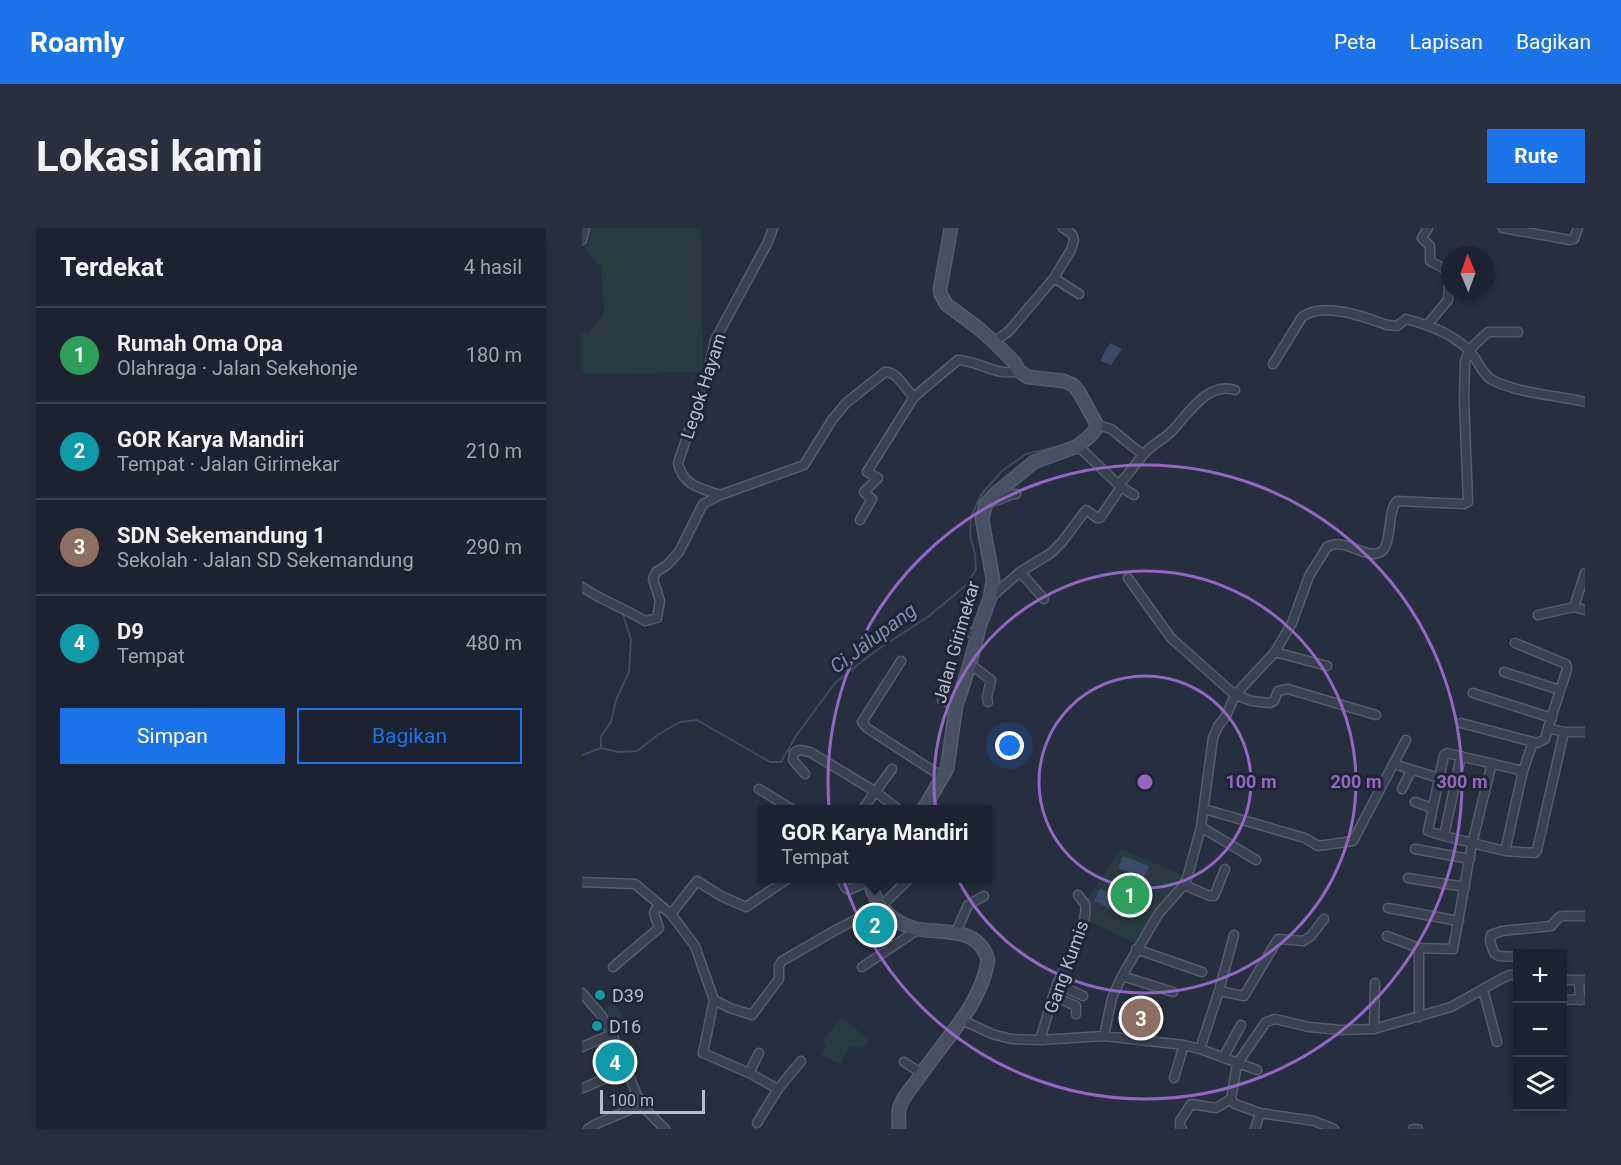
<!DOCTYPE html>
<html lang="id">
<meta charset="utf-8">
<style>
body{margin:0;font-family:Roboto,sans-serif;background:#292f3c;color:#f1f3f6}
.controls{position:absolute;right:18px;bottom:18px;display:grid;overflow:hidden;border-radius:0px;box-shadow:0 3px 15px #0003}
.controls button{width:54px;height:54px;display:grid;place-items:center;padding:0;border:0;border-bottom:2px solid #3a3f4c;background:#1c2230;color:#f1f3f6;font:30px sans-serif}
.compass{position:absolute;left:859px;top:18px;width:54px;height:54px;border-radius:50%;background:#1c2230;box-shadow:0 3px 15px #0003;rotate:359deg}
.scale{position:absolute;left:18px;bottom:15px;width:105px;box-sizing:border-box;padding-left:6px;border:3px solid #b7bcca;border-top:0;font-size:16px;line-height:21px;white-space:nowrap;color:#b7bcca;-webkit-text-stroke:4px #1f2535;paint-order:stroke}
.you{position:absolute;left:428px;top:518px;width:21px;height:21px;margin:-15px;border:4px solid #fff;border-radius:50%;background:#1a73e8;box-shadow:0 0 0 9px #1a73e833}
.badge{display:grid;place-items:center;width:39px;height:39px;border-radius:50%;background:#1a73e8;color:#fff;font-size:20px;font-weight:700}
.pin{position:absolute;translate:-50% -50%;border:3px solid #fff;box-shadow:0 2px 6px #0006}
.popup{position:absolute;left:176px;top:577px;width:234px;height:78px;box-sizing:border-box;display:grid;place-content:center;border-radius:0px;background:#1c2230;filter:drop-shadow(0 2px 4px #0005);font-size:20px;white-space:nowrap;color:#a0a4ab}
.popup b{font-size:22px;color:#f1f3f6}
.popup::after{content:'';position:absolute;left:50%;top:100%;margin-left:-12px;border:12px solid transparent;border-top-color:#1c2230}
.list{margin:0;padding:0;list-style:none}
h2{display:flex;justify-content:space-between;align-items:center;height:78px;margin:0;padding:0 24px;font-size:26px}
h2 small{font-size:20px;font-weight:400;color:#a0a4ab}
.list li{display:grid;grid-template-columns:39px 1fr auto;gap:18px;align-items:center;box-sizing:border-box;height:96px;padding:0 24px;border-top:2px solid #3a3f4c}
.list b{display:block;font-size:22px;white-space:nowrap}
.list p{margin:0;font-size:20px;white-space:nowrap;color:#a0a4ab}
.list em{font-size:20px;font-style:normal;color:#a0a4ab}
.actions{display:flex;gap:12px;padding:18px 24px}
.actions a{flex:1;padding:14px 0;border:2px solid #1a73e8;border-radius:0px;text-align:center;font-size:21px;color:#1a73e8}
.actions .main{background:#1a73e8;color:#fff}
.icon{flex:none;width:33px;height:33px;fill:none;stroke:currentColor;stroke-width:2;stroke-linecap:round;stroke-linejoin:round}
.map{position:relative;flex:none;width:1003px;height:901px;overflow:hidden;border-radius:0px}
header{display:flex;align-items:center;gap:36px;box-sizing:border-box;height:84px;padding:0 30px;background:#1a73e8;color:#fff}
header strong{font-size:28px}
nav{display:flex;gap:33px;margin-inline-start:auto;font-size:21px}
.intro{display:flex;align-items:center;justify-content:space-between;box-sizing:border-box;height:144px;padding:0 36px}
h1{margin:0;font-size:42px}
.button{padding:15px 27px;border-radius:0px;background:#1a73e8;color:#fff;font-size:21px;font-weight:700}
main{display:flex;gap:36px;padding:0 36px}
aside{flex:1;background:#1c2230;border-radius:0px;box-shadow:0 3px 15px #0003}
.map>svg:first-child{display:block}
.green{fill:#283b41}
.water{fill:#3c4a69}
.lines{fill:none;stroke-linecap:round;stroke-linejoin:round}
.stream{stroke:#3c4a69;stroke-width:2}
.street-casing{stroke:#555c6a;stroke-width:11}
.secondary-casing{stroke:#555c6a;stroke-width:15}
.street{stroke:#3a4150;stroke-width:8}
.secondary{stroke:#484f63;stroke-width:12}
.ring{fill:none;stroke:#9366c3;stroke-width:3}
.culture-dot{fill:#0f9aa8;stroke:#1f2535;stroke-width:2}
.labels{text-anchor:middle;dominant-baseline:central;stroke-width:6;stroke-linejoin:round;paint-order:stroke}
.street-label{font-size:18px;fill:#b7bcca;stroke:#1f2535}
.poi-label{font-size:18px;fill:#b7bcca;stroke:#1f2535;text-anchor:start}
.water-label{font-size:20px;font-style:italic;fill:#7e8eb2;stroke:#1f2535}
.centre{fill:#9366c3;stroke:#1f2535;stroke-width:3}
.ring-label{font-size:18px;text-anchor:middle;font-weight:bold;fill:#9366c3;stroke:#1f2535;stroke-width:6;stroke-linejoin:round;paint-order:stroke}
</style>
<header>
<strong>Roamly</strong>
<nav><a>Peta</a><a>Lapisan</a><a>Bagikan</a></nav>
</header>
<div class="intro"><h1>Lokasi kami</h1><a class="button">Rute</a></div>
<main>
<aside>
<h2>Terdekat<small>4 hasil</small></h2>
<ul class="list">
<li><span class="badge" style="background:#2e9e5b">1</span><div><b>Rumah Oma Opa</b><p>Olahraga · Jalan Sekehonje</p></div><em>180 m</em></li>
<li><span class="badge" style="background:#0f9aa8">2</span><div><b>GOR Karya Mandiri</b><p>Tempat · Jalan Girimekar</p></div><em>210 m</em></li>
<li><span class="badge" style="background:#8d6e63">3</span><div><b>SDN Sekemandung 1</b><p>Sekolah · Jalan SD Sekemandung</p></div><em>290 m</em></li>
<li><span class="badge" style="background:#0f9aa8">4</span><div><b>D9</b><p>Tempat</p></div><em>480 m</em></li>
</ul>
<div class="actions"><a class="main">Simpan</a><a>Bagikan</a></div>
</aside>
<div class="map">
<svg width="1003" height="901" viewBox="0 0 1003 901">
<rect width="100%" height="100%" fill="#262e40"/>
<path class="green" d="M6,0h113l2,144 -121,2v-42l5,2 17,-20 -3,-46 -16,-19z
M538,621l65,27 -23,26 -28,41 -46,-22 -2,-19z
M32,774l7,11 3,11 -10,3 -11,-17z
M259,790l28,21 -5,9 -14,-2 -9,18 -19,-8 4,-11 -4,-4z"/>
<path class="water" d="M528,115l12,6 -11,16 -11,-4z
M541,628l26,10 -5,12 -26,-10z
M518,660l40,18 -7,14 -39,-19z"/>
<g class="lines">
<path class="stream" d="M19,519v-11l10,-14 5,-22 13,-28 2,-32 -9,-29
M0,527l19,-7 17,4 19,-1 22,-17 21,-12 17,-2 73,42h11l15,-26 39,-53 39,-31 55,-36 36,-30 11,-16 -1,-16 -5,-18 1,-19 10,-22 21,-24 24,-17 43,-10 20,-15"/>
<defs>
<path id="street" d="M481,0l9,6 2,6 -3,10 -17,28 25,16
M921,0l67,12 4,-1 4,-11
M0,12l3,-12
M846,96l20,-24 2,-28 -20,-11v-15l-8,-8 6,-10
M412,114l15,-11 45,-53
M691,136l29,-47c21,-16 63,0 85,8l10,1 9,-7c23,6 49,15 65,34 8,9 12,23 23,28 28,13 62,14 91,21
M515,197l14,4 32,26
M496,218l43,41 13,8
M537,256c9,-9 16,-19 24,-29 8,-10 20,-15 29,-24 16,-17 36,-50 63,-41
M138,267c-20,-7 -37,-9 -42,-32l28,-82 9,-41 53,-98 5,-14
M407,273c11,2 17,-7 27,-7
M278,292l12,-21 -8,-7 14,-14 -11,-6 47,-75
M438,344l24,27
M1003,345l-11,34 11,3
M546,350l43,60 64,57 17,6 18,2 4,-2 4,-10 10,-2 88,26
M0,359c20,14 43,21 63,34l12,-3 3,-17 -7,-22 3,-7 11,-7 12,-13 24,-48 17,-9 84,-30 28,-45 14,-17 39,-31c12,-1 20,17 29,25l44,-37c22,1 38,17 61,11
M408,370l30,-26 31,-19 11,-11 24,-32 11,8h3l21,-31
M956,387l36,-8
M379,400l16,8
M933,415l51,21 1,5 -19,59 16,4h21
M693,424l52,14
M319,433l-39,61 5,6 77,50
M388,436l21,16 -4,17 1,5
M922,444l56,18
M891,465l79,25
M360,472l14,6
M879,495l76,20 8,-4 3,-11
M879,528l-17,80 61,15 30,2 2,-3 27,-118
M818,538l39,12
M223,546l-12,-14 1,-7 5,-3 11,2 66,40 23,18
M177,561l34,21
M820,561l9,-18
M833,574l17,6
M622,581l101,29 13,8 35,-5 53,-101
M280,582l30,-41
M619,599l55,33
M862,608l-16,-5 16,-76 3,-2 76,18
M833,621l55,10
M923,623l18,-80 10,-29
M259,650l4,9 4,3 22,-10
M826,650l57,9
M0,654l53,2 36,30 26,-33 24,15 25,11 43,-29
M602,657l26,11h4l11,-27
M806,680l71,13
M89,686l24,32 19,54 16,8 22,7 27,-36v-13l3,-5 52,-30 47,-25 29,-28
M374,704l12,-27 16,-9
M805,708l32,12 34,1 19,-105 20,-81
M554,721l66,23
M936,729l-19,-1 -5,-3 -4,-12 1,-6 11,-4 49,-5 8,-9 4,-1h22
M31,739l46,-39 -5,-15 5,-9
M280,739l57,-38
M540,748l51,16
M981,752h22
M997,753l1,19
M475,756l26,12
M901,761l14,53
M637,763l15,-56
M0,765l19,22 11,19 29,71 24,24
M471,768l23,10v8
M132,772l-11,53 46,20 29,16
M981,772l22,-1
M837,789v-69
M380,792l30,14 19,5 29,1 64,-4 80,9 16,4 57,21
M792,801l1,-46
M522,808l8,-38 10,-22 37,-63 25,-28 4,-10 13,-48 12,-89 5,-12 8,-10 9,-21 40,-43 17,-29 17,-47 18,-29c12,-7 25,1 37,5 35,12 19,-37 33,-51l67,3 4,-2 -4,-103 1,-37 4,-12 19,-18h30
M458,812c6,-19 11,-39 18,-58 8,-19 31,-57 27,-78l-7,-9
M0,819l30,-13
M618,821l19,-58 25,5 34,-57 25,2 8,-5 13,-17
M641,830l18,-33
M322,834l17,11
M167,845l10,-20
M592,850l10,-33
M1,860l44,-19
M678,885l54,8 20,8
M175,895l21,-34 23,-28
M6,901l8,-5 45,-19
M600,901l-2,-3v-5l11,-17 25,4 15,-9
M673,901l5,-16 -25,-9 -4,-5 6,-35 29,-42 9,-3 34,8 32,3 33,-1 77,-22 50,-28 8,-4h9
M831,901h5"/>
<path id="secondary" d="M341,582l24,-41 9,-63 14,-42 10,-39 10,-27 3,-19 -11,-60 4,-15 9,-10 39,-32 44,-16 11,-9 6,-7 2,-5 -18,-33 -6,-7 -9,-4 -36,-4 -9,-6 -5,-9 -20,-20 -17,-15 -30,-22 -6,-10 -1,-6 11,-61
M289,650c-1,9 2,15 6,22 9,15 23,25 40,29 26,5 62,-3 71,31 -7,46 -45,81 -70,119 -7,9 -17,20 -19,31 -1,7 0,13 0,19"/>
</defs>
<use href="#street" class="street-casing"/>
<use href="#secondary" class="secondary-casing"/>
<use href="#street" class="street"/>
<use href="#secondary" class="secondary"/>
</g>
<g class="ring">
<circle cx="563" cy="554" r="106"/>
<circle cx="563" cy="554" r="211"/>
<circle cx="563" cy="554" r="317"/>
</g>
<g class="culture-dot">
<circle cx="18" cy="767" r="6"/>
<circle cx="15" cy="798" r="6"/>
</g>
<g class="labels">
<g class="street-label">
<text transform="translate(121 158) rotate(-72)">Legok Hayam</text>
<text transform="translate(374 414) rotate(-74)">Jalan Girimekar</text>
<text transform="translate(484 739) rotate(-70)">Gang Kumis</text>
</g>
<g class="poi-label">
<text x="30" y="767">D39</text>
<text x="27" y="798">D16</text>
</g>
<g class="water-label">
<text transform="translate(291 410) rotate(-37)">Ci Jalupang</text>
</g>
</g>
<circle cx="563" cy="554" r="9" class="centre"/>
<g class="ring-label">
<text x="669" y="560">100 m</text>
<text x="774" y="560">200 m</text>
<text x="880" y="560">300 m</text>
</g>
</svg>
<div class="controls">
<button>+</button>
<button>−</button>
<button><svg class="icon" aria-label="layers" viewBox="0 0 24 24"><path d="M12 4l9 5-9 5-9-5zM3 14l9 5 9-5"/></svg></button>
</div>
<svg class="compass" viewBox="-18 -18 36 36"><path d="M0-13l5 13h-10z" fill="#e53935"/><path d="M0 13l5-13h-10z" fill="#a0a4ab"/></svg>
<div class="scale">100 m</div>
<div class="you"></div>
<div class="pin badge" style="left:548px;top:667px;background:#2e9e5b">1</div>
<div class="pin badge" style="left:293px;top:697px;background:#0f9aa8">2</div>
<div class="popup"><b>GOR Karya Mandiri</b>Tempat</div>
<div class="pin badge" style="left:559px;top:790px;background:#8d6e63">3</div>
<div class="pin badge" style="left:33px;top:834px;background:#0f9aa8">4</div>
</div>
</main>
